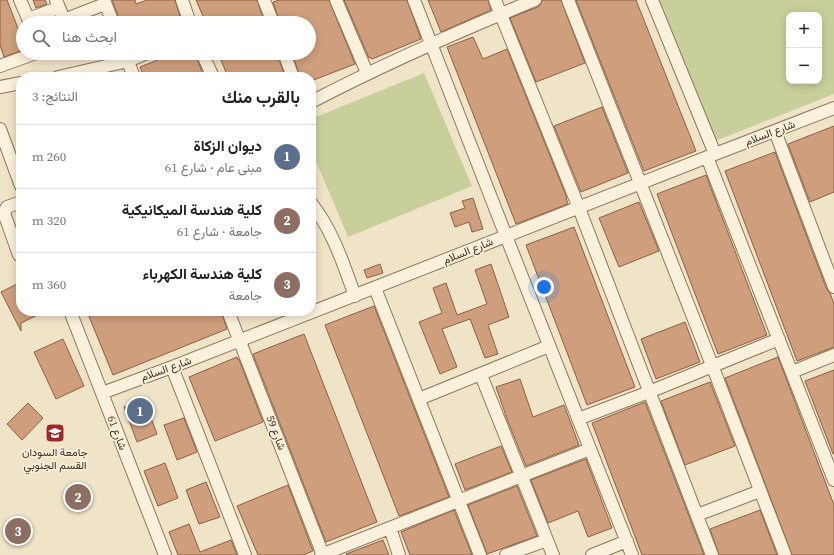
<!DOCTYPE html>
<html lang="ar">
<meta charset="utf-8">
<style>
body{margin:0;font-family:"Source Serif 4",Vazirmatn,serif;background:#f2f2f2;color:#202124;direction:rtl}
.controls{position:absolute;right:12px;top:12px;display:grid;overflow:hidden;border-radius:8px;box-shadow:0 2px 10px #0003}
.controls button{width:36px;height:36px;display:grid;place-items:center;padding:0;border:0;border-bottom:1px solid #e0e0e0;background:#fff;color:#202124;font:20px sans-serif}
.you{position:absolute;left:544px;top:287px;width:14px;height:14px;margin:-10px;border:3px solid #fff;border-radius:50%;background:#1a73e8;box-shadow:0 0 0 6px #1a73e833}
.badge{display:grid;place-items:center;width:26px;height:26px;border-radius:50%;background:#0b8043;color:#fff;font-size:13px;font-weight:700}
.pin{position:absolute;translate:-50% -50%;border:2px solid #fff;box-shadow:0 1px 4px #0006}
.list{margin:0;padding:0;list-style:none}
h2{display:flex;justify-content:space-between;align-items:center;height:52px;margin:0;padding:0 16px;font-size:17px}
h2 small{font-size:13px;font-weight:400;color:#757577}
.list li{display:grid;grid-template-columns:26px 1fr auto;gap:12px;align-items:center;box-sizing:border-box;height:64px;padding:0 16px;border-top:1px solid #e0e0e0}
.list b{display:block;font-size:15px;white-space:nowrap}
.list p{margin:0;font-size:13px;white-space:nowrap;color:#757577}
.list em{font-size:13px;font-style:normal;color:#757577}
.icon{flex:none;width:22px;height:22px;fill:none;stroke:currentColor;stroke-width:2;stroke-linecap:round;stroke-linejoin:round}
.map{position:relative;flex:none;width:834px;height:555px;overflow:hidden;direction:ltr}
.search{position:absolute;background:#fff;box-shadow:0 2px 10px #0003;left:16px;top:16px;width:300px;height:44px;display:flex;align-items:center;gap:10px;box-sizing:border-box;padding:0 14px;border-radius:22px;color:#757577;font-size:15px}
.panel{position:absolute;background:#fff;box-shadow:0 2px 10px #0003;left:16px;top:72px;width:300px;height:244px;border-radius:16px;direction:rtl}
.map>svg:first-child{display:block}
.green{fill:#c9cf9b;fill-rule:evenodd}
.building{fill:#cf9f7d;stroke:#8d5f41}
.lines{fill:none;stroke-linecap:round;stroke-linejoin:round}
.minor-casing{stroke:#8d765c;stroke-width:14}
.minor{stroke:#faf1dc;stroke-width:12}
.labels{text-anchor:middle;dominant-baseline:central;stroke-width:3.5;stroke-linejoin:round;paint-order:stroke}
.street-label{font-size:11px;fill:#3d2e20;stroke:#f7eed8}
.poi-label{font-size:11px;fill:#3d2e20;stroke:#f7eed8}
</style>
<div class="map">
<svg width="834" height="555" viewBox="0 0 834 555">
<rect width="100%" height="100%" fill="#f0e4c8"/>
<path class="green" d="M658,0h176v94l-119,47zM789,15h30v66h-30z
M424,73l48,113 -124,51 -37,-88v-30z"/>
<path class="building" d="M0,0h7l16,41v9l-19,7 -4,-12z
M33,0h12l2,4 -11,4z
M112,0h23l1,4 11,-4h28l7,23h-61z
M196,0h61l8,23h-59z
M279,0h50l26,64 -44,17v-4h-11l-8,-24h17v-30h-29l-7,-21z
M344,0h63l14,39 -49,20 -1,-1h-2z
M428,0h60l3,10 -50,22z
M542,0h19l24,63 -49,19 -26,-64 28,-11 3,-3z
M576,0h60l60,151 -52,20z
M473,37l10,22 24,-10 60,149h-1l2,6 -52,20 -69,-177z
M175,53h20l9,24h-60l-4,-10z
M218,53h59l8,24h-57z
M602,107l26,66 -47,19 -27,-66z
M834,126v66l-24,10 -22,-58z
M775,152l52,138 3,3 4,11v43l-37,14 -72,-190z
M706,175l61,160 -49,19 -61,-160z
M473,198l10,31 -11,3 -3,-10 -14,5 -5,-14 15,-5 -3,-7z
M639,202l20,49 -40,16 -20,-49z
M574,227l61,160 -48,18 -61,-160z
M380,264l3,9 -16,5 -3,-8z
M491,264l18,53 -21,8 10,29 -13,4 -15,-39 -28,10 15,38 -17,7 -21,-52 23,-9 -9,-25 13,-5 11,32 30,-11 -12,-34z
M21,282v29h25l-25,12v8l-20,-39z
M374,306l75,191 -50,19 -74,-191z
M94,311h127l6,18 -114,46 -25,-61z
M685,322l15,40 -44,17 -15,-40z
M304,334l73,188 -51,20 -73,-188z
M63,339l21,47 -28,13 -22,-47z
M237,357l1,3 1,-1 24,63 -48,19 -26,-64z
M778,357l56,148v50h-42l-67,-177z
M834,370v84h-1l-28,-73z
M520,379l13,38 31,-12 15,40 -53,21 -19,-47 -11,-32z
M710,382l25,64 -50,19 -24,-64z
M144,399l13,35 -20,8 -13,-35z
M645,402l59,153h-62l-50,-132z
M28,403l15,15 -21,22 -15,-16z
M184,418l13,34 -20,8 -13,-35z
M501,446l11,26 -47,18 -10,-26z
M586,459l26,69 -24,9 -10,-26 -30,12 -17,-43z
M165,463l13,35 -20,8 -14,-35z
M206,482l14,35 -21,7 -13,-34z
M288,485l25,66 -10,4h-45l-21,-49z
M517,486l20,50 -50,18 -19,-49z
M454,510l18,45h-62l-9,-23z
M760,510l17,45h-58l-9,-26z
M189,524l11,28 31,-12 6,15h-59l-9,-23z
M383,540l6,15h-42l-1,-1z"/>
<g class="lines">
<defs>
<path id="minor" d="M20,0l10,23
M56,0l7,17 3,2 39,-15
M104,0l9,23
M182,0l8,23
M264,0l9,23
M336,0l31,73
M414,0l92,236 126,319
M495,0l84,208 133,347
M568,0l144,365 73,190
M652,0l63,154
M28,19l30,-11
M202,53l11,24
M284,53l9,24
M125,54l9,23
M0,66l36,-13
M58,77l70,-16 19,-8
M0,87l21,-4
M311,102c73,-38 148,-71 224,-102
M0,129l21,57
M775,131l59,156
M707,157l127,323
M21,202l-14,5 -3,6 15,42 2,1
M311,203c22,28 32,60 44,93
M375,288l105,267
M70,311l95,244
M228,311l95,244
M172,367l73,188
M792,372l42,-17
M481,375l72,180
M102,393l70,-26 543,-213 119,-46
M419,399l130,-53
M578,419l71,-27 130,-53
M697,515l63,-24
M390,528l9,27
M321,555l269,-106
M506,555l41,-15
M592,555l35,-14"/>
</defs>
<use href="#minor" class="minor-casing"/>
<use href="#minor" class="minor"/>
</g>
<defs>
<symbol id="university-square" viewBox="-11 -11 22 22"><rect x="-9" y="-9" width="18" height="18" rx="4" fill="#9e2a2b" stroke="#f7eed8"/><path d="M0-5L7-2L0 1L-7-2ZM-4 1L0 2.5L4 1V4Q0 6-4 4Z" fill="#fff"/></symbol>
</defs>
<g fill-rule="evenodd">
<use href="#university-square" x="44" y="422" width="22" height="22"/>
</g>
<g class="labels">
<g class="street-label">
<text transform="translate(770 133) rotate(-21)">شارع السلام</text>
<text transform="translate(468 251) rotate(-22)">شارع السلام</text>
<text transform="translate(166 369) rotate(-20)">شارع السلام</text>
<text transform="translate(117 433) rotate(69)">شارع 61</text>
<text transform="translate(276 433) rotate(69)">شارع 59</text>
</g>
<g class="poi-label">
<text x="55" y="452">جامعة السودان<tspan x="55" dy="13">القسم الجنوبي</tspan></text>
</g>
</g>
</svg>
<div class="controls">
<button>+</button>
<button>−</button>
</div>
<div class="you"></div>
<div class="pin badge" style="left:140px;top:411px;background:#5c6f8a">1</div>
<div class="pin badge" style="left:78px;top:497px;background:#8d6e63">2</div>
<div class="pin badge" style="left:18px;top:531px;background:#8d6e63">3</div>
<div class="search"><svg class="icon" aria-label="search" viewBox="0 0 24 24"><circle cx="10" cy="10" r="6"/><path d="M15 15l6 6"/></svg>ابحث هنا</div>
<section class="panel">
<h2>بالقرب منك<small>النتائج: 3</small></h2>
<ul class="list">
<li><span class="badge" style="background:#5c6f8a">1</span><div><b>ديوان الزكاة</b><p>مبنى عام · شارع 61</p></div><em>260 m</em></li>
<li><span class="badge" style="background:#8d6e63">2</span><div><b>كلية هندسة الميكانيكية</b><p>جامعة · شارع 61</p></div><em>320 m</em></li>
<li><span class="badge" style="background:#8d6e63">3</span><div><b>كلية هندسة الكهرباء</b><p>جامعة</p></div><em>360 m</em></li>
</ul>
</section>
</div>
